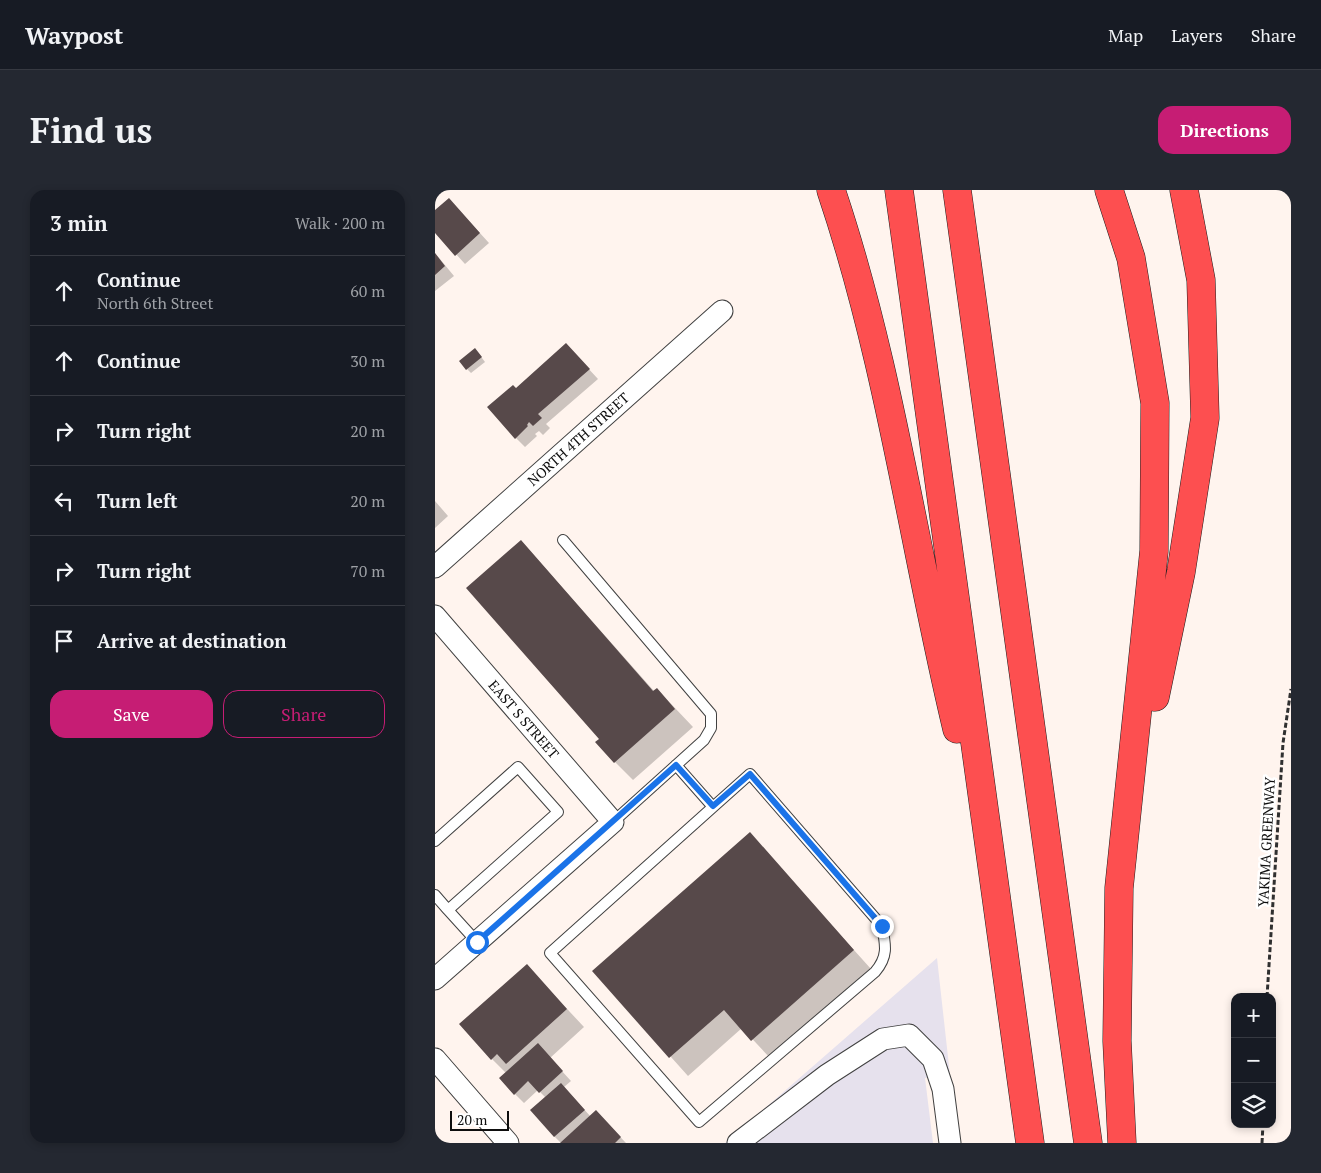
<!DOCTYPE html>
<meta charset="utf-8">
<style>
body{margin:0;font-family:"PT Serif",serif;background:#242831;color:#f1f3f6}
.controls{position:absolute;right:15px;bottom:15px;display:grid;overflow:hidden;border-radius:10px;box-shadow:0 2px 8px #0003}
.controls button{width:45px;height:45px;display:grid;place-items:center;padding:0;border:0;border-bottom:1px solid #363941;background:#171b24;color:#f1f3f6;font:25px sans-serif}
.scale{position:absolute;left:15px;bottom:12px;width:59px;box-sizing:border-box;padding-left:5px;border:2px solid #0e0e0e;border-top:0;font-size:14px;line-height:18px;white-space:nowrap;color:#0e0e0e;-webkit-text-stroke:4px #fff;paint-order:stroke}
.stop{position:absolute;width:15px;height:15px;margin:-11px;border:4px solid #1a73e8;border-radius:50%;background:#fff}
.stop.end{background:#1a73e8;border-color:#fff;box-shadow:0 1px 5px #0008}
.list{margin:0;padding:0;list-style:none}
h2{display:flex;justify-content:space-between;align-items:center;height:65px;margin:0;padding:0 20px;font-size:21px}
h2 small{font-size:16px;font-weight:400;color:#9ea1a6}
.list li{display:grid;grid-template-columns:32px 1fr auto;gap:15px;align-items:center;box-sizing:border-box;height:70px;padding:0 20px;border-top:1px solid #363941}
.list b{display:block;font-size:19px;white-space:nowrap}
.list p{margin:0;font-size:16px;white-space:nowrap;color:#9ea1a6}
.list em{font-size:16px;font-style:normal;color:#9ea1a6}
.actions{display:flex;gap:10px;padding:15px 20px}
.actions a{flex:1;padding:11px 0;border:1px solid #c61d74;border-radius:15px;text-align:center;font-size:18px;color:#c61d74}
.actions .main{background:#c61d74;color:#fff}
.icon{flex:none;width:28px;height:28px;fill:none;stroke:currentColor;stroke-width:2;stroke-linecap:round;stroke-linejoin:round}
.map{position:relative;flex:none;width:856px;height:953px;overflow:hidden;border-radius:15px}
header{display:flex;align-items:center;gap:30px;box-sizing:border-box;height:70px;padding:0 25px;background:#171b24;border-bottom:1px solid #363941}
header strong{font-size:24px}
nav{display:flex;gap:28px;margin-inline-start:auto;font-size:18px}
.intro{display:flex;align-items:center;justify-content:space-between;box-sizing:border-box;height:120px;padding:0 30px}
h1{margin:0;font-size:35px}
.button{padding:12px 22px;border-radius:15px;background:#c61d74;color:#fff;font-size:18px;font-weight:700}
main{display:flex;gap:30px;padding:0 30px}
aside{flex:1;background:#171b24;border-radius:15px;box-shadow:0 2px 8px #0003}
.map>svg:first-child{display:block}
.industrial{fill:#e6e1ed}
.shadow{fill:#0003}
.building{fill:#57494a}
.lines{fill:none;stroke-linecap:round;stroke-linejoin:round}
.lane-casing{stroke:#414141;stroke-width:12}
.street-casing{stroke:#414141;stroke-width:23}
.highway-casing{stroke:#1f1f1f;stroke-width:29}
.path{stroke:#303030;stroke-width:3;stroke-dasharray:5 2.5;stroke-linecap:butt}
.lane{stroke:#fff;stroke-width:10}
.street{stroke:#fff;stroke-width:21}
.highway{stroke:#fd4f50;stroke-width:28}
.route{stroke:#1a73e8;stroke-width:6}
.labels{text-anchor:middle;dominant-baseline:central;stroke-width:5;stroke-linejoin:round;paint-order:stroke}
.street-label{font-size:14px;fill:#0e0e0e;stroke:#fff}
</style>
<header>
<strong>Waypost</strong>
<nav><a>Map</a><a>Layers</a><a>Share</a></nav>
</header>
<div class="intro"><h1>Find us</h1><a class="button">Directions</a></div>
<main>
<aside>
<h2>3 min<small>Walk · 200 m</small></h2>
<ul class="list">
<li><svg class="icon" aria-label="ahead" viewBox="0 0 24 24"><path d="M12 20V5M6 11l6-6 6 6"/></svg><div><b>Continue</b><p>North 6th Street</p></div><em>60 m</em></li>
<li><svg class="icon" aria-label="ahead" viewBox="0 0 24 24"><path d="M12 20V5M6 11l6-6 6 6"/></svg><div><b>Continue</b></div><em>30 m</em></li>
<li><svg class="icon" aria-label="right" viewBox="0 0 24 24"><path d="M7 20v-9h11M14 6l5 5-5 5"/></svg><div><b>Turn right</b></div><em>20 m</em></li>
<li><svg class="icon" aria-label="left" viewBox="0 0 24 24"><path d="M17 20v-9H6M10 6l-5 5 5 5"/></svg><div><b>Turn left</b></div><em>20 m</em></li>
<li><svg class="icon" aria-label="right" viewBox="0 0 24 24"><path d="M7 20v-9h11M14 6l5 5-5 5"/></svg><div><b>Turn right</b></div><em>70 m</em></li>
<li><svg class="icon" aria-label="arrive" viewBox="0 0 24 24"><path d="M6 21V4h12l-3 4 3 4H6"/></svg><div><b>Arrive at destination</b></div></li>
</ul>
<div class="actions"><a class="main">Save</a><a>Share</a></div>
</aside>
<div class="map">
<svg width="856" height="953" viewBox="0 0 856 953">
<rect width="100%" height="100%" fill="#fff4ee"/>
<path class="industrial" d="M502,768l13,117 -25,3 8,65h-208z"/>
<path class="shadow" d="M23,19l31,34 -24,21 -30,-33v-19z
M0,63l19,23 -19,15z
M44,164l6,8 -14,11 -4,-4z
M140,164l23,25 -52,45 4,4 -7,7 -4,-4 -4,3 2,2 -12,11 -9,-9v-48z
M0,311l13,15 -13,12z
M86,351l133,150 3,-2 36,38 -60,53 -18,-18 -14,-23z
M315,644l121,135 -101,89 -28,-30 -54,48 -94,-105z
M91,775l58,62 -34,31 21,23 -7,6 27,30 14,4 21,22h-65l-7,-7 -8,-38 -8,-8 -14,13 -9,-9 -9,-21 -14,-14z
M0,947l6,6h-6z"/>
<path class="building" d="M14,8l31,35 -25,23 -20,-23v-23z
M0,63l10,13 -10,9z
M131,153l24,26 -52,45 4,4 -9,8 -4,-4 -2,3 1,1 -13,13 -28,-32 26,-22 3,3z
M40,158l7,9 -16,13 -7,-9z
M86,350l132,151 4,-3 18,21 -61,54 -19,-21 4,-3 -133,-151z
M315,642l104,118 -103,91 -27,-31 -55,48 -77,-87z
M92,774l40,45 -61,55 -9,-10 -6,6 -32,-36z
M103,853l25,28 -24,22 -11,-12 -14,14 -15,-17z
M126,893l24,27 -31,27 -24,-27z
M161,920l25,27 -6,6h-55z"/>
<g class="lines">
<defs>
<path id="lane" d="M128,350l148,174v14l-7,12 -91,82
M241,575l37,42 37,-33 132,152c4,20 6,31 -7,46l-176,150 -149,-169 163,-146
M0,651l83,-74 40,45 -110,98 -13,-15
M13,720l29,32"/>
<path id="street" d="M0,377l287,-256
M0,426l178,206 -178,157
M0,869l73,84
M303,953l89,-68 56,-36 26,-4 24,24 10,30 7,54"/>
<path id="highway" d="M396,0c59,175 83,360 126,539
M464,0l131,953
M522,0l131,953
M674,0l22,68 24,145 -1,148 -35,337 -2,153 5,102
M720,507l26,-125 24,-154 -4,-138 -17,-90"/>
</defs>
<use href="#lane" class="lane-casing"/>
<use href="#street" class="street-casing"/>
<use href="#highway" class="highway-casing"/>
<path class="path" d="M832,807l16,-254 8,-54
M827,953l1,-19"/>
<use href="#lane" class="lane"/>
<use href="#street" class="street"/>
<use href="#highway" class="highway"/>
</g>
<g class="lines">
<path class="route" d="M42,752l199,-177 37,41 37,-32 132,152"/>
</g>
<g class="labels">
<g class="street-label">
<text transform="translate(143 249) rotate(-42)">NORTH 4TH STREET</text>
<text transform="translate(89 529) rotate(49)">EAST S STREET</text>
<text transform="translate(831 652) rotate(-87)">YAKIMA GREENWAY</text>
</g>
</g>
</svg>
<div class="controls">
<button>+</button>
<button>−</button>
<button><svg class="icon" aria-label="layers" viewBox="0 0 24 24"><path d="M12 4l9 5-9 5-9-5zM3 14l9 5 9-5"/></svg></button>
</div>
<div class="scale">20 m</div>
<div class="stop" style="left:42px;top:752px"></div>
<div class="stop end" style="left:447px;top:736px"></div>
</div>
</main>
